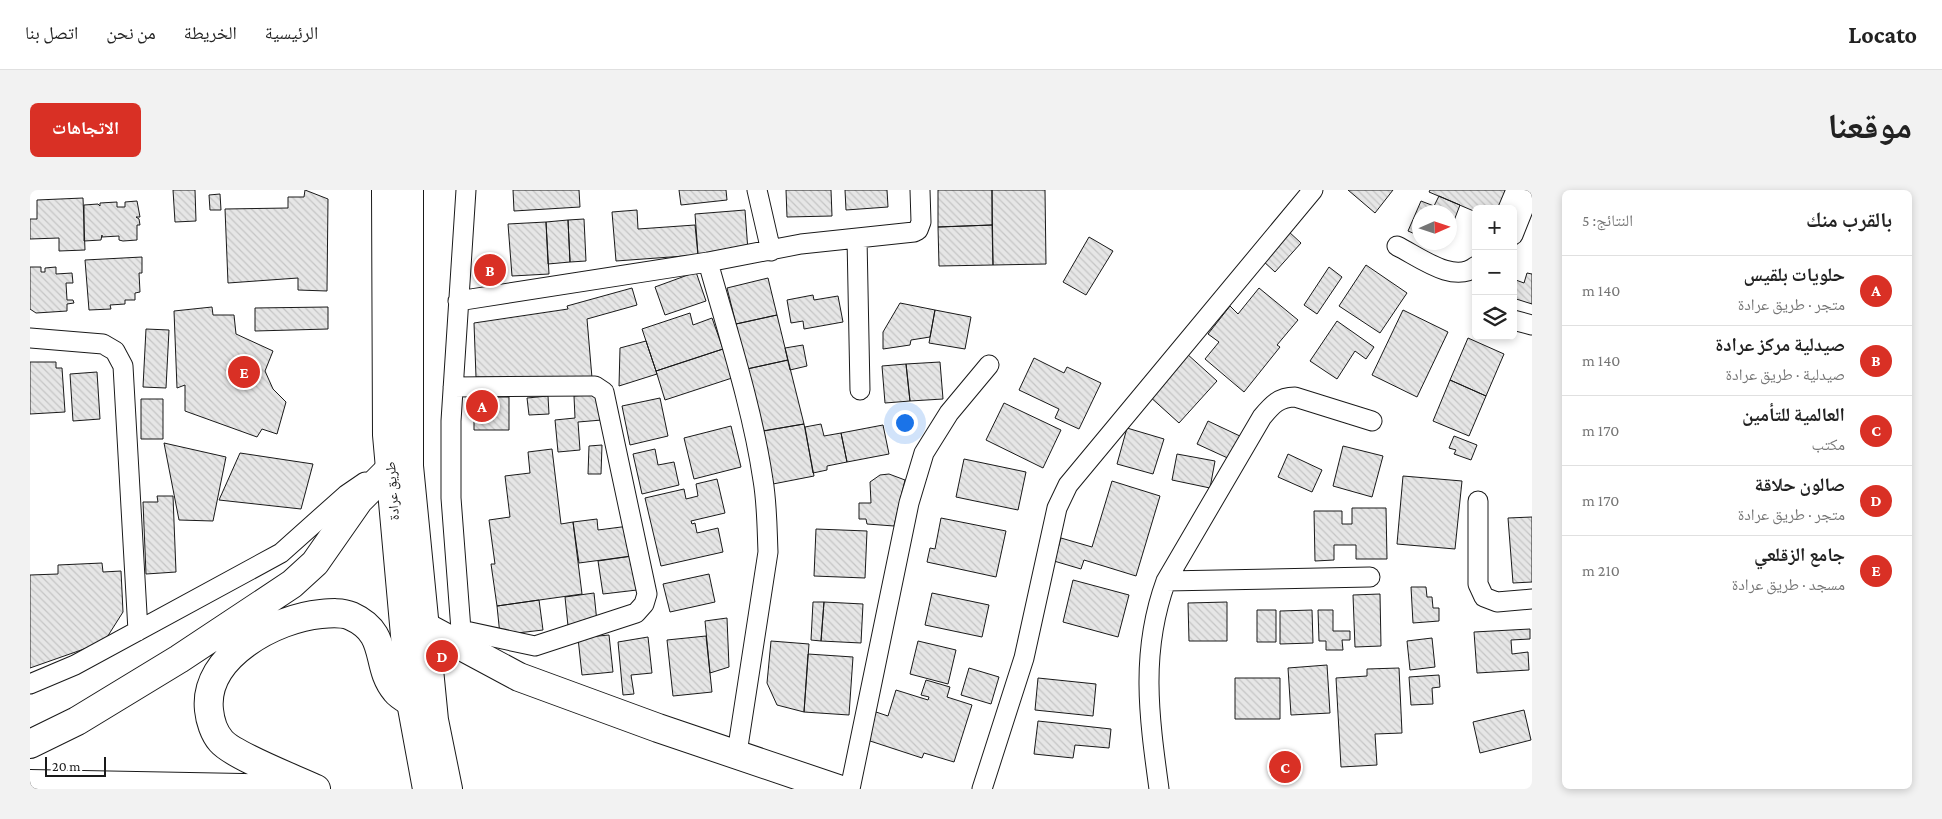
<!DOCTYPE html>
<html lang="ar">
<meta charset="utf-8">
<style>
body{margin:0;font-family:"Crimson Pro","Noto Naskh Arabic",serif;background:#f2f2f2;color:#222;direction:rtl}
.controls{position:absolute;right:15px;top:15px;display:grid;overflow:hidden;border-radius:8px;box-shadow:0 2px 8px #0003}
.controls button{width:45px;height:45px;display:grid;place-items:center;padding:0;border:0;border-bottom:1px solid #e0e0e0;background:#fff;color:#222;font:25px sans-serif}
.compass{position:absolute;left:1382px;top:15px;width:45px;height:45px;border-radius:50%;background:#fff;box-shadow:0 2px 8px #0003;rotate:87deg}
.scale{position:absolute;left:15px;bottom:12px;width:61px;box-sizing:border-box;padding-left:5px;border:2px solid #1a1a1a;border-top:0;font-size:14px;line-height:18px;white-space:nowrap;color:#1a1a1a;-webkit-text-stroke:4px #fff;paint-order:stroke}
.you{position:absolute;left:874px;top:232px;width:18px;height:18px;margin:-12px;border:4px solid #fff;border-radius:50%;background:#1a73e8;box-shadow:0 0 0 8px #1a73e833}
.badge{display:grid;place-items:center;width:32px;height:32px;border-radius:50%;background:#d93025;color:#fff;font-size:16px;font-weight:700}
.pin{position:absolute;translate:-50% -50%;border:2px solid #fff;box-shadow:0 1px 5px #0006}
.list{margin:0;padding:0;list-style:none}
h2{display:flex;justify-content:space-between;align-items:center;height:65px;margin:0;padding:0 20px;font-size:21px}
h2 small{font-size:16px;font-weight:400;color:#767676}
.list li{display:grid;grid-template-columns:32px 1fr auto;gap:15px;align-items:center;box-sizing:border-box;height:70px;padding:0 20px;border-top:1px solid #e0e0e0}
.list b{display:block;font-size:19px;white-space:nowrap}
.list p{margin:0;font-size:16px;white-space:nowrap;color:#767676}
.list em{font-size:16px;font-style:normal;color:#767676}
.icon{flex:none;width:28px;height:28px;fill:none;stroke:currentColor;stroke-width:2;stroke-linecap:round;stroke-linejoin:round}
.map{position:relative;flex:none;width:1502px;height:599px;overflow:hidden;direction:ltr;border-radius:8px}
header{display:flex;align-items:center;gap:30px;box-sizing:border-box;height:70px;padding:0 25px;background:#fff;border-bottom:1px solid #e0e0e0}
header strong{font-size:24px}
nav{display:flex;gap:28px;margin-inline-start:auto;font-size:18px}
.intro{display:flex;align-items:center;justify-content:space-between;box-sizing:border-box;height:120px;padding:0 30px}
h1{margin:0;font-size:35px}
.button{padding:12px 22px;border-radius:8px;background:#d93025;color:#fff;font-size:18px;font-weight:700}
main{display:flex;gap:30px;padding:0 30px}
aside{flex:1;background:#fff;border-radius:8px;box-shadow:0 2px 8px #0003}
.map>svg:first-child{display:block}
.building{fill:url(#building-back-hatch);stroke:#1a1a1a}
.lines{fill:none;stroke-linecap:round;stroke-linejoin:round}
.street-casing{stroke:#1a1a1a;stroke-width:21}
.primary-casing{stroke:#1a1a1a;stroke-width:30}
.highway-casing{stroke:#1a1a1a;stroke-width:30}
.street{stroke:#fff;stroke-width:19}
.primary{stroke:#fff;stroke-width:28}
.highway{stroke:#fff;stroke-width:28}
.labels{text-anchor:middle;dominant-baseline:central;stroke-width:4;stroke-linejoin:round;paint-order:stroke}
.street-label{font-size:14px;fill:#1a1a1a;stroke:#fff}
</style>
<header>
<strong>Locato</strong>
<nav><a>الرئيسية</a><a>الخريطة</a><a>من نحن</a><a>اتصل بنا</a></nav>
</header>
<div class="intro"><h1>موقعنا</h1><a class="button">الاتجاهات</a></div>
<main>
<aside>
<h2>بالقرب منك<small>النتائج: 5</small></h2>
<ul class="list">
<li><span class="badge">A</span><div><b>حلويات بلقيس</b><p>متجر · طريق عرادة</p></div><em>140 m</em></li>
<li><span class="badge">B</span><div><b>صيدلية مركز عرادة</b><p>صيدلية · طريق عرادة</p></div><em>140 m</em></li>
<li><span class="badge">C</span><div><b>العالمية للتأمين</b><p>مكتب</p></div><em>170 m</em></li>
<li><span class="badge">D</span><div><b>صالون حلاقة</b><p>متجر · طريق عرادة</p></div><em>170 m</em></li>
<li><span class="badge">E</span><div><b>جامع الزقلعي</b><p>مسجد · طريق عرادة</p></div><em>210 m</em></li>
</ul>
</aside>
<div class="map">
<svg width="1502" height="599" viewBox="0 0 1502 599">
<defs>
<pattern id="building-back-hatch" width="6" height="6" patternUnits="userSpaceOnUse" patternTransform="scale(1.25)"><rect width="6" height="6" fill="#e6e6e6"/><path d="M-1 5l2 2M0 0l6 6M5-1l2 2" fill="none" stroke="#c5c5c5"/></pattern>
</defs>
<rect width="100%" height="100%" fill="#fff"/>
<path class="building" d="M143,0h22l1,31 -21,1z
M275,0l23,9 -1,92 -29,-1v-12l-70,5 -3,-74 63,-1v-11h16z
M483,0h66l1,17 -66,4z
M649,0h47l1,10 -46,5z
M756,0h45l1,26 -45,1z
M815,0h42l1,17 -42,3z
M908,0h54v35l-54,2z
M962,0h53l1,74 -53,1z
M1318,0h45l-18,23z
M1400,0h77l-8,19h-23v3l-47,-20z
M190,4l1,16h-11l-1,-15z
M1409,6l21,9 -10,26v-19h-30v24l-12,-5 13,-30 13,5z
M53,8l2,52 -26,1v-13l-29,1v-20h7v-19z
M107,11l3,16h-4l3,2 1,6h-3v15l-14,1 -4,-1v-4l-17,1v-2l-1,5 -17,1v-36l14,-1 2,2v-3l17,-1v5h8v-5z
M607,20l1,19 57,-4 3,30 -82,6 -4,-49z
M715,20l3,41 -50,4 -3,-41z
M554,29l2,42 -16,1 -2,-42z
M538,30l2,42 -22,2 -2,-42z
M516,32l3,52 -37,2 -4,-52z
M962,35l1,40 -54,1 -1,-39z
M1258,41l13,12 -26,29 -13,-12z
M1059,47l24,14 -27,44 -23,-13z
M112,67v16h-3l1,19 -5,1v7h-10v4l-15,1 1,4 -22,1 -4,-50z
M1336,75l41,28 -27,40 -41,-27z
M0,77h11v5h4v-4l11,-1v7l16,-1 1,10h-7l1,17h6l1,3 -7,1v7l-31,2 -6,-4z
M1299,77l13,10 -25,37 -13,-9z
M666,82l10,29 -41,14 -10,-28z
M1497,83l5,1v30l-19,-6v-19l11,4z
M738,88l9,37 -41,9 -9,-36z
M602,98l5,17 -50,14 5,59 -116,-1 -2,-54 94,-14 -1,-3z
M1229,98l39,32 -21,25 3,2 -36,45 -39,-33 14,-17 -11,-8 22,-28 8,8z
M783,105l1,5 24,-4 5,26 -39,7 -1,-8 -12,2 -4,-23z
M870,113l35,7 -5,27 -19,3 -1,5 -27,4v-17z
M182,117l1,8h21l2,19 37,17 -8,20 8,18 13,13 -9,32 -15,-5 -5,8 -72,-26v-26l-8,3 -3,-77z
M298,117v22l-73,2v-23z
M905,120l36,7 -6,32 -36,-6z
M1373,120l45,22 -31,65 -45,-22z
M660,123l3,12 19,-7 11,31 -67,22 -14,-42z
M747,125l11,45 -41,9 -11,-45z
M1307,131l37,26 -8,12 -11,-8 -18,28 -27,-18z
M116,139l23,1 -3,58 -23,-1z
M1438,148l36,16 -18,42 -36,-16z
M616,151l11,33 -38,12 1,-38z
M773,155l4,21 -17,4 -5,-22z
M693,159l9,29 -67,22 -9,-29z
M1156,163l31,28 -38,42 -31,-28z
M1004,168l30,15 3,-6 34,16 -22,46 -24,-11 4,-9 -40,-19z
M758,170l16,64 -41,7 -16,-62z
M0,172h26v6h6l3,44 -35,2z
M910,172l3,37 -33,2 -4,-37z
M876,174l4,37 -25,2 -3,-37z
M67,182l3,47 -27,2 -3,-47z
M1420,190l36,16 -17,40 -36,-15z
M570,204l2,26 -24,2 2,28 -22,2 -3,-32 20,-2 -1,-22z
M518,206l1,18 -20,1 -2,-17z
M444,207h35v33h-35z
M630,208l8,38 -38,9 -8,-39z
M111,209h22v40h-22z
M974,213l57,27 -18,38 -57,-28z
M1178,231l34,16 -10,23 -35,-16z
M774,234l10,52 -41,8 -10,-53z
M791,234l3,12 17,-3 6,29 -20,4v4l-14,3 -8,-46z
M853,235l6,29 -42,8 -6,-29z
M701,236l10,41 -47,12 -10,-41z
M1097,238l37,11 -11,35 -36,-10z
M1424,246l23,9 -6,15 -17,-6 2,-4 -7,-2z
M134,253l62,14 -13,64 -34,-1z
M572,255l-1,29h-13l1,-28z
M1313,256l40,10 -11,41 -39,-11z
M522,259l9,75 12,-2 9,72 -85,12 -6,-42h4l-6,-44 21,-3 -5,-41 25,-3 -2,-21z
M625,259l3,16 16,-3 5,23 -37,9 -9,-40z
M210,263l73,11 -12,45 -82,-9z
M1147,264l38,7 -5,27 -38,-8z
M1258,264l34,16 -10,22 -34,-15z
M934,269l62,13 -8,38 -62,-13z
M859,284l16,6 -11,46 -27,-2 -1,-5h-7v-16h12l-1,-21 10,-7z
M1373,286l59,5 -7,68 -58,-5z
M687,289l8,34 -34,8 1,3 3,-1 2,10 21,-5 5,24 -62,14 -16,-68 39,-9 2,10 12,-3 -2,-12z
M1082,291l48,15 -24,80 -52,-16 -3,9 -27,-8 7,-23 31,9z
M127,306h16l3,76 -30,2 -3,-72h15z
M1322,318h34l1,51h-31v-14h-22v15l-19,1 -1,-50h28v13h10z
M1502,327v65l-19,1 -5,-65z
M911,328l65,13 -10,46 -69,-15 3,-14 5,1z
M567,329l1,11 31,-4 3,30 -53,7 -6,-41z
M786,339l51,2 -2,47 -51,-2z
M602,366l5,34 -34,4 -5,-33z
M72,373l1,9 18,-1 2,41 -19,30 -74,26v-93l28,-1v-9z
M679,384l6,28 -45,10 -7,-28z
M1043,390l56,15 -11,42 -55,-15z
M1381,397h15l1,10h5l1,11h6v13l-26,2z
M564,403l3,29 -29,4 -3,-29z
M902,403l57,12 -7,32 -57,-12z
M1350,404l1,52 -26,1 -2,-52z
M509,410l4,30 -43,5 -3,-29z
M783,412h11l-3,39 -10,-1z
M794,412l39,2 -2,39 -40,-2z
M1197,412v39h-38l-1,-38z
M1227,420h19v32h-19z
M1282,420l1,33 -33,1v-33z
M1288,420h15v21h17v9h-8l1,10h-17v-9h-7z
M697,428l2,49 -19,6 -5,-52z
M1500,439v10l-19,1 1,14 16,-2 1,18 -52,3 -3,-41z
M579,445l4,37 -31,3 -4,-37z
M676,446l6,56 -39,4 -6,-56z
M618,447l4,36 -21,2 3,19 -11,1 -5,-53z
M1402,448l3,29 -25,3 -3,-29z
M741,451l38,3 -5,68 -27,-7 -10,-22z
M888,451l38,9 -8,34 -38,-10z
M778,464l45,3 -4,58 -45,-3z
M1297,475l3,48 -39,2 -3,-47z
M939,478l30,9 -8,27 -30,-9z
M1369,478l3,65 -27,1 2,31 -36,2 -5,-89 31,-2v-7z
M1409,485l1,12 -8,1 1,16 -22,1 -2,-28z
M1008,488l58,6 -3,32 -58,-6z
M1205,488h45v41h-45z
M896,490l24,7 -3,10 25,8 -18,57 -30,-9 -2,5 -58,-19 9,-28 15,5 8,-26 32,10 1,-3 -8,-2z
M1494,520l7,30 -51,13 -7,-31z
M1008,531l73,8 -2,19 -34,-3 -2,13 -39,-4z"/>
<g class="lines">
<defs>
<path id="street" d="M727,0l14,61
M1478,19l8,-19
M1483,45l18,-45
M827,48l3,152
M1367,56c21,10 57,39 79,20
M678,72c20,72 44,144 55,218 4,23 4,48 5,72l-31,201
M428,111l250,-39 93,-18 113,-12 4,-2 3,-8 -1,-32
M1483,130l19,5
M0,148l73,6 12,7 8,15 15,265
M423,197l137,-1h5l9,6 43,202 -3,10 -8,9 -101,33 -74,-16 4,19
M1448,311v83l6,13 13,5 35,-3
M1136,391l204,-4
M431,440l-10,-132v-77l15,-231
M0,494l45,-19 206,-112 65,-58 19,-13
M820,599l59,-286 15,-50 25,-40 40,-48
M952,599l42,-131 33,-150 11,-23 245,-295
M1129,599c-10,-73 -19,-137 7,-208l96,-164c10,-12 17,-20 33,-20l77,24"/>
<path id="primary" d="M356,0l1,245 24,267 16,87
M379,0v276l25,254 14,69"/>
<path id="highway" d="M394,436l95,51 139,51 180,61
M0,554l47,-23 102,-62 113,-75 23,-21 44,-63 33,-33
M0,594l263,5
M286,599c-21,-10 -82,-33 -95,-48 -7,-8 -11,-21 -12,-31 -6,-54 67,-92 112,-96 10,-1 21,-2 30,2 40,18 23,49 45,75 3,4 10,8 15,11"/>
</defs>
<use href="#street" class="street-casing"/>
<use href="#primary" class="primary-casing"/>
<use href="#highway" class="highway-casing"/>
<use href="#street" class="street"/>
<use href="#primary" class="primary"/>
<use href="#highway" class="highway"/>
</g>
<g class="labels">
<g class="street-label">
<text transform="translate(362 301) rotate(-94)">طريق عرادة</text>
</g>
</g>
</svg>
<div class="controls">
<button>+</button>
<button>−</button>
<button><svg class="icon" aria-label="layers" viewBox="0 0 24 24"><path d="M12 4l9 5-9 5-9-5zM3 14l9 5 9-5"/></svg></button>
</div>
<svg class="compass" viewBox="-18 -18 36 36"><path d="M0-13l5 13h-10z" fill="#e53935"/><path d="M0 13l5-13h-10z" fill="#767676"/></svg>
<div class="scale">20 m</div>
<div class="you"></div>
<div class="pin badge" style="left:452px;top:216px">A</div>
<div class="pin badge" style="left:460px;top:80px">B</div>
<div class="pin badge" style="left:1255px;top:577px">C</div>
<div class="pin badge" style="left:412px;top:466px">D</div>
<div class="pin badge" style="left:214px;top:182px">E</div>
</div>
</main>
